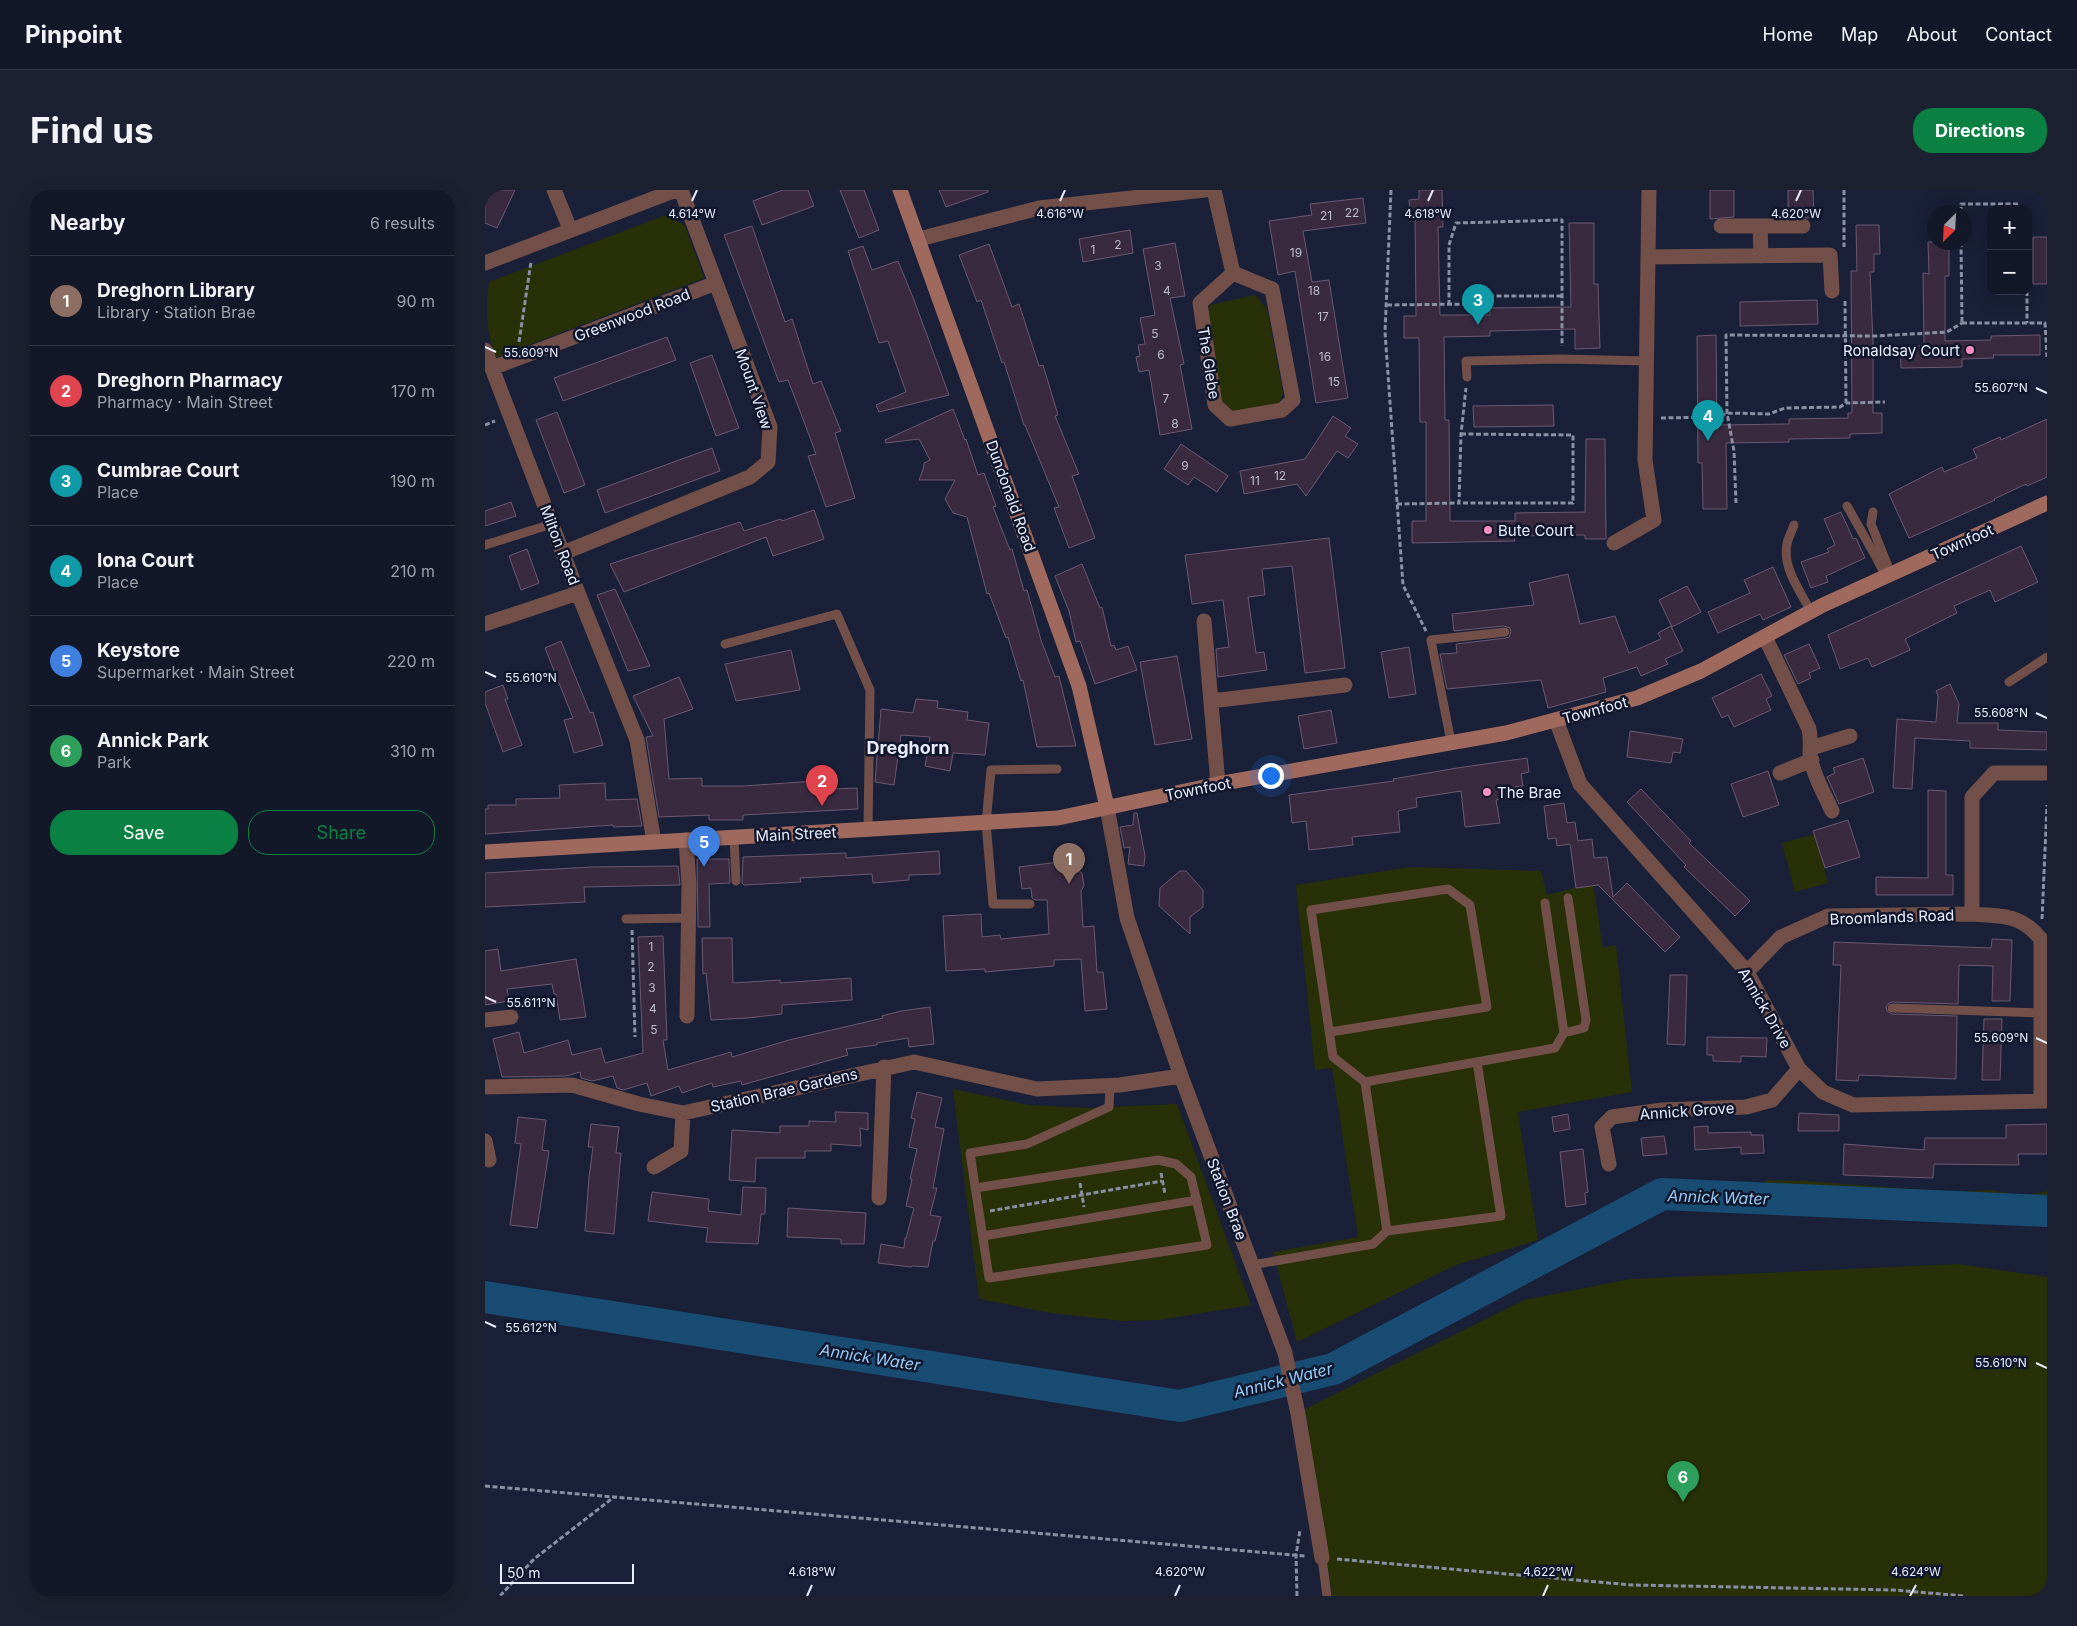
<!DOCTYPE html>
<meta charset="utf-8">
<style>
body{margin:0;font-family:Inter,sans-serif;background:#1c2131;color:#f1f3f6}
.controls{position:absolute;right:15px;top:15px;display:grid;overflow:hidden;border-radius:10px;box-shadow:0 5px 20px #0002}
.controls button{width:45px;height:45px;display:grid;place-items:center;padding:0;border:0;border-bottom:1px solid #323746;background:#131829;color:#f1f3f6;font:25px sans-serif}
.compass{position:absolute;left:1442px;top:15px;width:45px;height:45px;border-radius:50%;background:#131829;box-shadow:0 5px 20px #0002;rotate:204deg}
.scale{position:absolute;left:15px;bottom:12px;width:134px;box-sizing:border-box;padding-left:5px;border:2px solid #e8eefe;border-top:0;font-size:14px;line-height:18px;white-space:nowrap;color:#e8eefe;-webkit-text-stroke:4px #10172c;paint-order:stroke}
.you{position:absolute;left:785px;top:585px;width:18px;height:18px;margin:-12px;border:4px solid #fff;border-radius:50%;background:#1a73e8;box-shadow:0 0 0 8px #1a73e833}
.badge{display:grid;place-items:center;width:32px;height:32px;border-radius:50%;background:#0b8043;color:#fff;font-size:16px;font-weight:700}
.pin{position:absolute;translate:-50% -41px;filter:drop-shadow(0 1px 2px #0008)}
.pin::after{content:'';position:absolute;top:26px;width:18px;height:15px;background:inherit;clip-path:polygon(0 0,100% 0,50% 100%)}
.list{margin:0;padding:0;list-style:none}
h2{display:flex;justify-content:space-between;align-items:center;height:65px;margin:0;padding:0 20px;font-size:21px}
h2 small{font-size:16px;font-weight:400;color:#9da0a8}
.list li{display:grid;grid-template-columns:32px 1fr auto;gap:15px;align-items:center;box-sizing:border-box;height:90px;padding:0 20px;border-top:1px solid #323746}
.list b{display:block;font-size:19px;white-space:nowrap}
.list p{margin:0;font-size:16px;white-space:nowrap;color:#9da0a8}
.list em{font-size:16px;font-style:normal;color:#9da0a8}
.actions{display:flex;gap:10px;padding:15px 20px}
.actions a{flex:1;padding:11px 0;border:1px solid #0b8043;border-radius:20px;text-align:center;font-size:18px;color:#0b8043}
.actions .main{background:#0b8043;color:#fff}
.map{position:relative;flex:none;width:1562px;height:1406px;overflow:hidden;border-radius:20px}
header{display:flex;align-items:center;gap:30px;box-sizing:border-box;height:70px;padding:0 25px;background:#131829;border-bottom:1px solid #323746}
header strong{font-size:24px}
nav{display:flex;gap:28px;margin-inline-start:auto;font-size:18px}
.intro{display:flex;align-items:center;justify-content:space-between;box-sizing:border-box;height:120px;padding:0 30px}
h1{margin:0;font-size:35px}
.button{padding:12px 22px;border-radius:20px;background:#0b8043;color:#fff;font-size:18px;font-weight:700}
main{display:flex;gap:30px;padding:0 30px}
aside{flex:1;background:#131829;border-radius:20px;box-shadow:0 5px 20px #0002}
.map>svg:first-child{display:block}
.green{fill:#273007}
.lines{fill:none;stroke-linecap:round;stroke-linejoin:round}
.river{stroke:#184c73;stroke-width:32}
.building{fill:#392a40;stroke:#6b5972}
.path{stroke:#8990a3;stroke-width:3;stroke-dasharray:5 2.5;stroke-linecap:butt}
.lane{stroke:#725049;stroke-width:9}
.street{stroke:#725049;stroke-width:15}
.secondary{stroke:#a0695e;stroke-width:15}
.ticks{fill:none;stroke:#e8eefe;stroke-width:2}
.poi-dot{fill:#fc8fc3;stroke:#10172c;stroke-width:2}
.labels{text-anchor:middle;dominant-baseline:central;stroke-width:5;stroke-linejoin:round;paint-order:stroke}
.number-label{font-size:12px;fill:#bcbdce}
.street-label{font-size:15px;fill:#e8eefe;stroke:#10172c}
.poi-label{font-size:15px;fill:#e8eefe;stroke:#10172c;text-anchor:start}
.water-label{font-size:16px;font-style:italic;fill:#97caf6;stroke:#10172c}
.quarter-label{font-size:18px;font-weight:bold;fill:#e8eefe;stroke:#10172c}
.ticks-label{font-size:12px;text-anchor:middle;fill:#e8eefe;stroke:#10172c;stroke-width:5;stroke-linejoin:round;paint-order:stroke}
</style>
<header>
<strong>Pinpoint</strong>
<nav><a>Home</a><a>Map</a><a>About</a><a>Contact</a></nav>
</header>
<div class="intro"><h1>Find us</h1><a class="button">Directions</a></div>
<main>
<aside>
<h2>Nearby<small>6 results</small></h2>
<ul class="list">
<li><span class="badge" style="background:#8d6e63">1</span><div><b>Dreghorn Library</b><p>Library · Station Brae</p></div><em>90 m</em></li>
<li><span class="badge" style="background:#e0444e">2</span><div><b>Dreghorn Pharmacy</b><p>Pharmacy · Main Street</p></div><em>170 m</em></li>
<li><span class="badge" style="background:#0f9aa8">3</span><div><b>Cumbrae Court</b><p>Place</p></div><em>190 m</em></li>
<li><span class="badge" style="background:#0f9aa8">4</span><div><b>Iona Court</b><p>Place</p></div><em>210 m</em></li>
<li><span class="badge" style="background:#3f7fe0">5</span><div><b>Keystore</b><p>Supermarket · Main Street</p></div><em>220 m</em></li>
<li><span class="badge" style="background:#2e9e5b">6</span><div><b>Annick Park</b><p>Park</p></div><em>310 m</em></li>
</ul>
<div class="actions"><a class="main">Save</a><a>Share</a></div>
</aside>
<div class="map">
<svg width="1562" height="1406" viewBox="0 0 1562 1406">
<rect width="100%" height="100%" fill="#192037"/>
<path class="green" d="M181,25l19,11 19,52 -209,80c-8,-27 -10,-47 -6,-76z
M770,105l12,14 16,84 -6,14 -42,7 -13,-11 -16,-81 4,-17z
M1330,644l13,49 -33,9 -13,-49z
M925,677l131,4 6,24 46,-12 10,65 13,-3 16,147 -114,20 20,128 -82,25 -159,77 -24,-90 85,-15 -26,-169 -17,2 -19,-185z
M468,899l75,16 59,3 90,-4 74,201 -92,15 -37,1 -71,-8 -72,-14z
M1281,990l40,1 145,11 40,-2 33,6 23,-5v13l-47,5 -165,-7 -36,3 -16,-6 -21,8 -17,-1z
M1473,1074l89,13v319h-715l-27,-187 219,-109 106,-21z"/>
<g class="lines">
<path class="river" d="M0,1107l695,109 153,-37 329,-175 385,17"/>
</g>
<path class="building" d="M3,0h27l-18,38 -12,-5v-27z
M298,0h25l6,16 -52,19 -9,-24z
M355,0h24l15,40 -20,8z
M454,0h49v2l-42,15z
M934,0h23l1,37h-5l2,88h50v-7l81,-1 -2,-84h25v61h4l2,64 -25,1v-20l-85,2v5l-46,1 1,83h4l1,101h65v-8l70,-1 1,-73h19l1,100h-21v-4l-71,1 1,5 -103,2v-22h14v-99h-6l-1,-84h-15v-22h12l-1,-102h-5l-1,-14 10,-1z
M1225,0h24v27l-24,2z
M1303,0h25l1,28 -26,-1z
M878,8l3,25 -63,8 9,51 17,-2 19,118 -32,5 -21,-132 -17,4 -9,-54 43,-6 -2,-11z
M1371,35h23l1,29h-6v18h-4l3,71v70h9v20l-32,1v4l-61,1v3l-63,1 1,66h-24l-1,-46h-4l-1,-127 19,-1 1,90 72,-1v-5l59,-1v-5h4l-1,-142h6z
M267,36l33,96 7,-3 21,65 8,-3 20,50 -6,2 20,65 -29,9 -18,-51 8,-2 -10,-27 -18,-47 -9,2 -55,-147z
M645,40l3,23 -50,9 -4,-23z
M1548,47h14v47h-14z
M1443,52h21v34h-4v65l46,-1v-4l49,-1v20h-47l1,3 -32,1v8l-61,1 -1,-22h24l-1,-73 6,1z
M690,53l10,53 -15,2 14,66 -4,1 12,64 -32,6 -11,-65 -10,2 -3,-15 4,-1 -2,-11 7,-1 -5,-26 15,-3 -12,-66z
M504,54l23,63 7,-3 20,62 4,-1 15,50 -3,1 24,58 -7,2 23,62 -26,10 -15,-40 5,-1 -34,-82h-1l-20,-63 -2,1 -21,-63 -4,2 -18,-47z
M378,56l9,24 26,-9 16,39 35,95 -70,17 -3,-7 30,-13 -18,-51 -9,2 -31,-92z
M1332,110l1,24 -78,2v-24z
M182,147l9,23 -113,41 -9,-23z
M227,165l27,73 -23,8 -26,-73z
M1068,215l1,21 -80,1 -1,-21z
M468,219l12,31 1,-1 12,36 6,-2 12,33 -3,1 17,43 2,-1 12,42 3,-1 14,50 14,37 4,-1 17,70 -39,1 -14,-67 -2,1 -13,-44 -2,1 -17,-45 -2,1 -20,-77 -14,-4 -8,-14 10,-19h-36l4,-10 1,-7 6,-3 -11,-21 -33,4 -1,-3z
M72,222l28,73 -21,8 -28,-73z
M848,226l18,12 -6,8 13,8 -10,14 -11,-7 -31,45 -9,-12 -53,10 -4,-23 65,-12z
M1562,229v58l-20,9 -1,-2 -32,15 1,1 -86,38 -20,-44 53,-27 2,5 33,-14 -4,-9 27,-12 1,3z
M696,254l47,32 -11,16 -23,-15 -6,8 -24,-16z
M227,258l8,23 -115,42 -8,-23z
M26,312l5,14 -31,10v-15z
M329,320l10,29 -51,17 -7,-19 -142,55 -14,-28 130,-42 4,9 37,-12 1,2z
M1356,322l12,27 3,-1 9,20 -39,18 2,6 -17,6 -10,-26 28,-10 -2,-3 8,-4 -11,-26z
M844,348l16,130 -40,5 -13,-107 -30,3 3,26 -17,2 8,56 8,-1 3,18 -49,7 -2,-28 13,-2 -6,-47 -31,4 -7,-49z
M1536,356l17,36 -43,20 -5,-12 -36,16 3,7 -52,26 5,11 -38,17 -4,-9 -28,11 -12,-34z
M42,359l12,34 -18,7 -12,-34z
M597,374l18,44 2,-1 9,39 3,-1 2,5 12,-4 9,24 -42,14 -15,-43 -4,1 -7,-31 -14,-35z
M1288,377l18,40 -28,13 -3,-6 -42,19 -10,-21 42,-19 -6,-13z
M1083,384l12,50 35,-8 14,37 32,-14 -3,-6 13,-7 12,25 -18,8 3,5 -27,12 -4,-9 -34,11 3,14 -58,16 -7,-28 -94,9 -7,-35 17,-1 -1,-9 50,-6 3,-1 2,-5 -1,-4 -6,-2 -50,5 -2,-17 82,-9 -5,-22z
M1202,396l14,26 -29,15 -13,-27z
M130,399l35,77 -22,5 -31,-76z
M76,451l29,72 3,-1 10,33 -29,8 -10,-33 9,-2 -28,-70z
M1324,454l11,24 -11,5 2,5 -13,6 -14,-29z
M924,457l7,47 -27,4 -8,-46z
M306,460l9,40 -64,11 -11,-37z
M692,466l15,83 -37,6 -15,-83z
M1276,484l11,22 -6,3 5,11 -37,17 -6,-12 -6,3 -10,-20z
M194,487l14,32 -29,10 5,60 33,-1v8h41l88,-6 1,9 25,-1 1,21 -115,6v5h-34v-5l-50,2 -13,-80 7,-1 -20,-40z
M1465,494l9,20 -2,19h41v7l49,2v18l-77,-2v-7l-55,-3 -3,51 -19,-1 4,-69 39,3 2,-26 -2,-5z
M18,495l5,14h-3l17,46 -19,7 -18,-49v-11z
M431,509l22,2 -1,7 31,4 -1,8 22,3 -4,32 -32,-2 -3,18 -25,-5 5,-29 -29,-2 -7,50 -19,-3 6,-73 32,4z
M846,520l6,33 -33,6 -6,-33z
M1145,541l53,8 -3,14 -7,-1 -2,11 -44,-6z
M1042,568l2,14 -8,2 2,12 -10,1 1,10 -18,3 4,23 -35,4 -4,-36 -45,7 1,9 -19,4 2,21 -48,5 1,8 -44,5 -3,-29 -14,2 -3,-28 105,-14 -1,-2 64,-11z
M1378,568l11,34 -35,12 -12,-27 8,-4 -2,-5z
M1283,581l11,34 -36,12 -12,-33z
M120,593l1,17 31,-1 5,27 -29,1v-2l-128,9v-25h3v-4h28v-6l44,-1 -1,-13z
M1156,599l50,52 -2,2 61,58 -15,15 -51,-49 2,-2 -59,-63z
M1443,600l18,1v84h7v20h-77v-18l52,1z
M1079,613l3,20 8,-1 3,19 14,-2 2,19 13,-1 6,40 14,-14 53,54 -15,15 -67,-67 -22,3 -6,-44 -13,2 -1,-8 -8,1 -4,-33z
M649,623h3l8,43 -1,10 -16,-2 2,-17 -6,1 -4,-21 13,-2z
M1363,630l12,37 -35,11 -12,-37z
M454,661l1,23 -31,1v5l-36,3 -1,-9 -72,4 1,4 -57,3 -2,-2 1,-26 103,-4v5z
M212,669h32l1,24 -21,1 1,43h-12z
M582,671l15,12 2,13 -3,5 2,36 11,-1 3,46h6l4,37 -22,2 -4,-52 -27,1v6l-69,6v-3l-39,2 -3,-55 38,-2 1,23 18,-2 1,4 48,-5 -2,-34h-12l-3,-2 -1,-10 -9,1 -3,-22z
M193,676l2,19 -96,2 1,15 -100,5v-34l106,-6z
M695,681h6l17,19v17l-13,10v17l-31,-28 1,-18z
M178,746l4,104h-4l5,30 63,-18 1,5 57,-17 94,-22 -1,-2 19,-5 29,-4 4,37 -25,3 -1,-9 -31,5v2l-31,4 2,6 -106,30 -1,-4 -28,6 -1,-4 -30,10 -3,-7 -28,10 -4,-13 -24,7 -6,-2 -4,-12 -21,5 -11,-3 -1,-6 -14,4 -64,1 -9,-38 26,-7 5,21 44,-13 4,15 29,-7 4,15 38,-10 -5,-116z
M217,748h30l1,45 47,-3v3l71,-5 1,22 -70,5v9l-34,4 -37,2 -5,-47 -3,1z
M1507,749l20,1 -2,61h-18l1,-35 -34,-1 -1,39 -66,-2 -3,1 -3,4 1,4 5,3 65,2 -1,63 -97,-4 -1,6 -22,-1 5,-115h-8l1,-23 157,6z
M13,759l3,22 75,-12 10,58 -26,3 -4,-26h-2l-2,-10 -45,5 2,12 -24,4v-54z
M1185,785h17l-2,70 -18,-1z
M1499,829h18l-2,61h-18z
M1222,847l60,1 -1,19 -25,-1v6l-28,-1v-6h-6z
M432,902l25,6 -7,29 9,2 -11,59h4l-7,27 11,2 -6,24h-2l-5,26 -16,-1 -1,1 -33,-4 3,-19 23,4 1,-10h1l8,-30 -8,-2 6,-27h-2l7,-30 -8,-2 6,-28 -4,-1z
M350,922l33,1v17l-8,-2 1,18 -30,-2v7h-26v7h-49l-1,24 -26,-2 3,-50 48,3v-7h29v-5l27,1z
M1314,923l40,2v16h-41z
M1083,924l2,15 -16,3 -2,-15z
M33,927l28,3 -4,30 7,1 -12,77 -27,-3 11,-81 -6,-1z
M106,934l28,3 -3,26h5l-7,81 -29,-3 4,-54 4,-30h-5z
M1562,934v30h-29l1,11 -85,-1 -1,14 -90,-3 1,-31 80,6 1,-12h81v-13z
M1223,936v7l43,-1v3h12l1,18 -23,1v-7l-46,3 -1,-23z
M1179,946l3,18 -24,2 -2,-18z
M1098,959l5,43 -3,1 1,11 -20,3 -6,-55z
M258,997l23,1 -1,26h-4l-3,30 -52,-2 2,-14 -60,-7 4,-29 57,7 -1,12 33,4z
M303,1018l78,5 -2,31h-23v-5l-54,-2z"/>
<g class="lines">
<path class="path" d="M906,0l-6,142 18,253 23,46
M1359,0v57
M1476,22v-8h57v5
M1476,52l1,81
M1542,101v32
M1360,111l1,102
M902,115l83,-1 9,-8h84
M964,115v-60l7,-22 106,-3v126
M1477,133h83l2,34
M34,152l12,-80
M1176,228l57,-1 9,-4 42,1 16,-6 55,-1 6,-4 39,-1
M0,235l10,-4
M976,244l112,1v68h-114l2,-69 5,-46
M1251,313l-2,-52 -7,-38 -1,-78 150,1 71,-4 15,-9
M912,314l62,-1
M1557,729l5,-114
M147,740l3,107
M676,983l4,21
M595,993l4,24
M505,1021l172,-30
M0,1296l820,70
M852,1369l295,26 262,5 70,6
M15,1406l34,-37 80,-62
M812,1406l-1,-41 4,-25"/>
<path class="lane" d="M982,187l-1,-16 96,-2 85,2
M1362,316l29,51 10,20
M1388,322l-2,12 20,50
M1309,335c-2,6 -6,13 -7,19 -5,24 14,48 24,68
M0,355l67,-21
M240,454l112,-30 33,76 -2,140
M1524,492l38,-25
M966,552l-20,-102 74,-8
M249,648l2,43
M545,714h-37l-7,-81 5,-53 66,-1
M141,729l62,-1
M1407,818l149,5
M1079,843l20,-5 2,-8 -18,-122
M880,892l190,-34 9,-15 -19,-130
M490,998l183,-28 18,4 15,13 16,68 -218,33 -19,-125 57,-9 82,-37 1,-21
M902,1041l114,-15 -24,-154
M498,1046l214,-36
M767,1075l121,-21 14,-13 -22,-149 -32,-25 -22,-147 137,-21 22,16 17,102 -157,25
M837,1368l5,38"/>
<path class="street" d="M69,0l16,39
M729,0l19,83
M1236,36h82
M1275,36l1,30
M434,49l120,-31 166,-18
M1163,67l182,-2 2,36
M0,73l191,-73
M748,83l39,16 21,111 -11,10 -52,9 -15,-14 -15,-102z
M0,160l93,243 59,147 17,102
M7,178l224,-85
M1129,353l40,-23 -9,-60 4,-270
M78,363l187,-76 18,-15 2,-35 -89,-237
M719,431l14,163
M0,434l93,-31
M1280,447l44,92c2,9 1,16 1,24 1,18 15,42 22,58
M726,511l134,-16
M1071,530l24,64 167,188 52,97 24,23 30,13 194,-4
M1326,558l39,-12
M1295,583l32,-13
M622,617l20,111 54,158 104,277 13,61 24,144
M201,650l3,45 -2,131
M1487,724c32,3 47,-1 69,25v162
M1262,782l34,-35 47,-21 144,-2v-117l22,-24h53
M0,830l26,-3
M0,897l87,-2 67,19 44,9 231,-51 123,27 83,-4 61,-9
M0,951l4,19
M1124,974l-7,-37 10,-10 50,-7 84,-3 26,-7 27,-31
M169,977l27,-16 2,-38
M394,1008l5,-131"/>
<path class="secondary" d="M415,0l179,496 28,121
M0,662l573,-34 160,-34 288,-51 131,-35 64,-27 122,-66 224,-102"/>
</g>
<path class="ticks" d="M207,11l5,-11M575,11l5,-11M943,11l5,-11M1311,11l5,-11M0,157l11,5M1551,198l11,5M0,482l11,5M1551,523l11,5M0,807l11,5M1551,848l11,5M0,1132l11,5M1551,1173l11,5M322,1406l5,-11M690,1406l5,-11M1058,1406l5,-11M1425,1406l6,-11"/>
<g class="poi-dot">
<circle cx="1485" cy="160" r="5"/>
<circle cx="1003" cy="340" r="5"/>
<circle cx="1002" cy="602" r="5"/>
</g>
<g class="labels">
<g class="number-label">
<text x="867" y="22">22</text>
<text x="841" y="25">21</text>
<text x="633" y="54">2</text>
<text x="608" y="59">1</text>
<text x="811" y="62">19</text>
<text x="673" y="75">3</text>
<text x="682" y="100">4</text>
<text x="829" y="100">18</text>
<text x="838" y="126">17</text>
<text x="670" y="143">5</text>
<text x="676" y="164">6</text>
<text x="840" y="166">16</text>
<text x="849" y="191">15</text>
<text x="681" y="208">7</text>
<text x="690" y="233">8</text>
<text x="700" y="275">9</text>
<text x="795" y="285">12</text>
<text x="770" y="290">11</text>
<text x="166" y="756">1</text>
<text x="166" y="776">2</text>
<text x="167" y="797">3</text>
<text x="168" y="818">4</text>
<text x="169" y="839">5</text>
</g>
<g class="street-label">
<text transform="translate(147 125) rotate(-21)">Greenwood Road</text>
<text transform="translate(724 173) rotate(81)">The Glebe</text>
<text transform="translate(269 199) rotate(71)">Mount View</text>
<text transform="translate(526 306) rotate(70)">Dundonald Road</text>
<text transform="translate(1477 352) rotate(-24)">Townfoot</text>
<text transform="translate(75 355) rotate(69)">Milton Road</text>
<text transform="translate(1110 520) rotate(-15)">Townfoot</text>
<text transform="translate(713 599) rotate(-11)">Townfoot</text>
<text transform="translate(311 644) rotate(-3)">Main Street</text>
<text transform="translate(1407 727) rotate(-2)">Broomlands Road</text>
<text transform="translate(1280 818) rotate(60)">Annick Drive</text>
<text transform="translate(299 900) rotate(-13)">Station Brae Gardens</text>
<text transform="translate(1202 921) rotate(-4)">Annick Grove</text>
<text transform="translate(742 1009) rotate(69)">Station Brae</text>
</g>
<g class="poi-label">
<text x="1475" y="160" text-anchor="end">Ronaldsay Court</text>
<text x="1013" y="340">Bute Court</text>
<text x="1012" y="602">The Brae</text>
</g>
<g class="water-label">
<text transform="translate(1233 1007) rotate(2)">Annick Water</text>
<text transform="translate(385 1167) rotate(9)">Annick Water</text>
<text transform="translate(798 1190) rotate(-14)">Annick Water</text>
</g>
<g class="quarter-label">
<text x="423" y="557">Dreghorn</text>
</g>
</g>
<g class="ticks-label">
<text x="943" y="28">4.618°W</text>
<text x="1311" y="28">4.620°W</text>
<text x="207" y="28">4.614°W</text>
<text x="575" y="28">4.616°W</text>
<text x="46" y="167">55.609°N</text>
<text x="1516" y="202">55.607°N</text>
<text x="46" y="492">55.610°N</text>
<text x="1516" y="527">55.608°N</text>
<text x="46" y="817">55.611°N</text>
<text x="1516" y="852">55.609°N</text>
<text x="46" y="1142">55.612°N</text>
<text x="1516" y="1177">55.610°N</text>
<text x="327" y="1386">4.618°W</text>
<text x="695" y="1386">4.620°W</text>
<text x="1063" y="1386">4.622°W</text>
<text x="1431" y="1386">4.624°W</text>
</g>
</svg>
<div class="controls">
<button>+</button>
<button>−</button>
</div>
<svg class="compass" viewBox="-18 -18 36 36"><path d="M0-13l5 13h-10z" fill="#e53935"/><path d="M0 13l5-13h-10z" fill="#9da0a8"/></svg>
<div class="scale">50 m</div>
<div class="you"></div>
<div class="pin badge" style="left:584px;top:694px;background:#8d6e63">1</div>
<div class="pin badge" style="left:337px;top:616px;background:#e0444e">2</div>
<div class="pin badge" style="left:993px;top:135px;background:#0f9aa8">3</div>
<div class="pin badge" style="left:1223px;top:251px;background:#0f9aa8">4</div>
<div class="pin badge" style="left:219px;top:677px;background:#3f7fe0">5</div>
<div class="pin badge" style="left:1198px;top:1312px;background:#2e9e5b">6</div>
</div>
</main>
